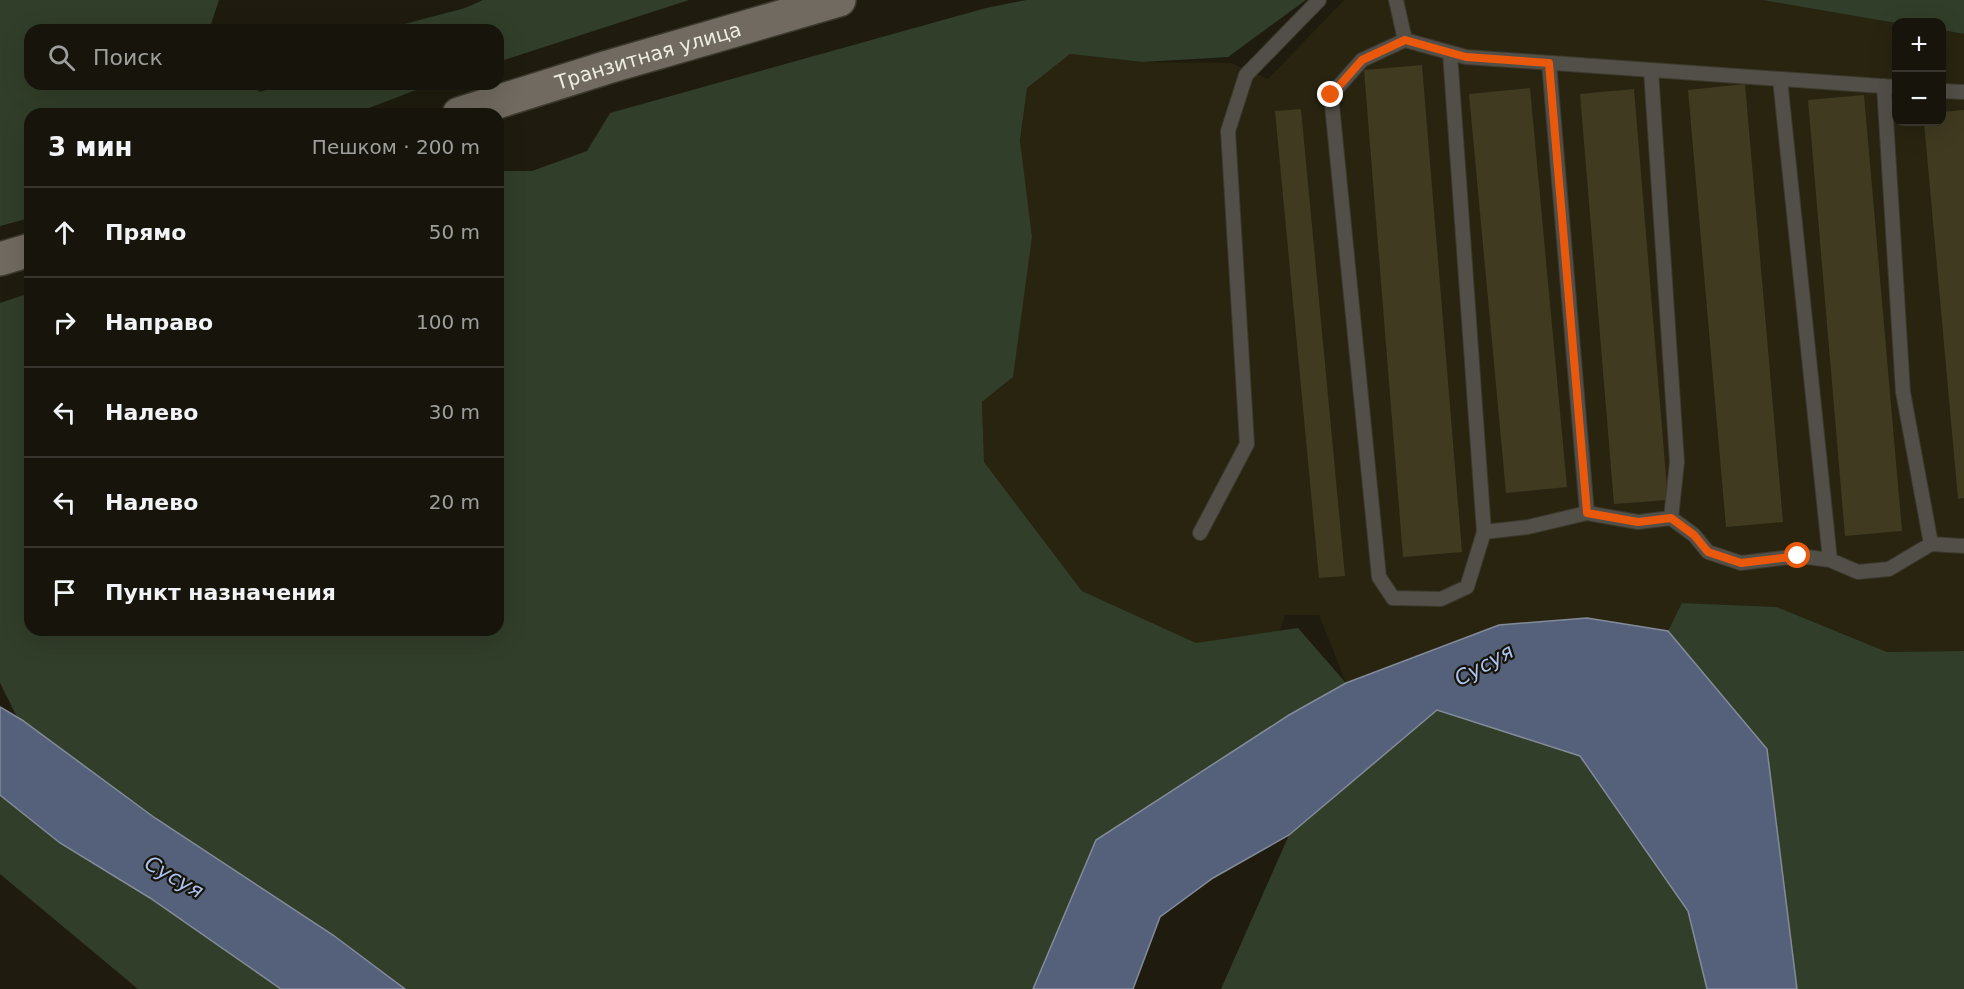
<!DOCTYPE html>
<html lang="ru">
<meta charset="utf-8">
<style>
body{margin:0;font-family:"DejaVu Sans",sans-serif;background:#242219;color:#f1f3f6}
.controls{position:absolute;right:18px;top:18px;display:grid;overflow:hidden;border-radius:12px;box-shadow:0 6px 24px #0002}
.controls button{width:54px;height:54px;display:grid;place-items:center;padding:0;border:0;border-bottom:2px solid #36342c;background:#17150b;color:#f1f3f6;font:30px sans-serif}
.stop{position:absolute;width:18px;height:18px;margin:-14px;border:4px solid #ea580c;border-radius:50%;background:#fff}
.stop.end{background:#ea580c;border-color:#fff;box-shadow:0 2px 6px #0008}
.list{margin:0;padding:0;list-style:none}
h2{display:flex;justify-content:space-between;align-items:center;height:78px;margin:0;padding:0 24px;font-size:26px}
h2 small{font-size:20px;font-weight:400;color:#9e9f9d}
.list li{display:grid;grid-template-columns:39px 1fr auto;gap:18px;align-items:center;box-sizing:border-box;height:90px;padding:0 24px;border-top:2px solid #36342c}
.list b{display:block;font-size:22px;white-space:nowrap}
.list em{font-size:20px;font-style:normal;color:#9e9f9d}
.icon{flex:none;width:33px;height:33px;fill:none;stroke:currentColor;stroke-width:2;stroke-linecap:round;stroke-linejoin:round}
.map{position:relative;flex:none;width:1964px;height:989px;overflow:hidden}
.search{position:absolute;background:#17150b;box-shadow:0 6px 24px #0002;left:24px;top:24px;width:480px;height:66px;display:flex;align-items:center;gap:15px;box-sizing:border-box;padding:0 21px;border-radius:18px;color:#9e9f9d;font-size:22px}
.panel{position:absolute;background:#17150b;box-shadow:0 6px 24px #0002;left:24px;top:108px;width:480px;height:528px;border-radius:18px}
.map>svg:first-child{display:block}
.built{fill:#282410}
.green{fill:#313e29}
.water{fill:#55617a;stroke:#838b9a;stroke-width:1.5}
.building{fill:#3f3a20}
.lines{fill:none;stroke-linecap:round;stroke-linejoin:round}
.service-casing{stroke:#3c392d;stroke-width:16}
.secondary-casing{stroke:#3c392d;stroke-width:36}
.service{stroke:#524e48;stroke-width:14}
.secondary{stroke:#706a60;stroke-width:33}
.route{stroke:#ea580c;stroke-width:8}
.labels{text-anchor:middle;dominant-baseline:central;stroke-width:4.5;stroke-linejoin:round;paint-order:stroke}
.street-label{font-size:20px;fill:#eeede4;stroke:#161307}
.water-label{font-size:21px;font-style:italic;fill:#aac1f1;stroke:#161307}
</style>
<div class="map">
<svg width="1964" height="989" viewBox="0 0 1964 989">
<rect width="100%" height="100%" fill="#1f1c0f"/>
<path class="built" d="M1344,0h418l134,23v99h46v-92l22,4v617l-77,1 -110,-45 -94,-4 -15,28 -81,-13 -88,7 -153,58 -27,-68h-34l-9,28h-80l-114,-52 -98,-129 -2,-60 28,-22 22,-142 -12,-92 7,-59 43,-33 73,8 88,1 37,16z"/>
<path class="green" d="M0,0h219l-10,30h-179v54h219l11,8 24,-8h148l-79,30h-323v104l-30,8z
M483,0h206l-191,62v-32h-116l83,-22z
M1026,0h280l-78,57 -85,5 -73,-8 -43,34 -7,53 12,96 -19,140 -31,25 2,60 98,129 114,52 102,-15 48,55 -57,33 -193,124 -63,149h-628l-72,-54 -178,-117 -139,-103 -16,-32v-380l30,-10v337h468v-459h34l55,-20 23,-38 376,-105z
M1762,0h202v34l-22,-4v-8l-46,1z
M1682,603l95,4 110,45 77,-1v338h-167l-30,-240 -99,-118z
M1436,710l144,46 109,155 18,78h-486l68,-154z
M0,795l60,48 90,55 131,91h-143l-138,-115z"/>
<path class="water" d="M1587,618l81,13 99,118 30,240h-90l-19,-78 -108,-155 -143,-46 -148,125 -76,43 -53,39 -27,72h-100l63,-149 193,-125 57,-32 153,-58z
M0,707l22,13 133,98 178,117 72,54h-124l-131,-91 -90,-55 -60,-48z"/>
<path class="building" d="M1422,65l40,487 -59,5 -39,-487z
M1745,84l38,438 -57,5 -38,-437z
M1530,88l37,399 -61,6 -37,-399z
M1634,89l34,411 -54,4 -34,-410z
M1864,95l38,436 -57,5 -37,-436z
M1301,109l44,467 -26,2 -44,-467z
M1964,110v388l-6,1 -34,-377h18v-10z"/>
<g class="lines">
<defs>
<path id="service" d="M1396,0l9,40
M1450,53l34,479
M1549,63l38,450
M1651,70l26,392 -6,56
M1780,79l50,481
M1884,86l19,306 28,152
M1896,87l-430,-30 -61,-17 -43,20 -31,35 48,482 14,21 48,1 26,-12 17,-55 44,-5 59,-14 51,9 33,-4 23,17 14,17 33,11 58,-7 31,4 28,12 31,-3 42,-25 33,2
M1942,91l22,1
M1200,533l47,-89 -19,-313 18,-56 73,-75"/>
<g id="secondary">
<path id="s1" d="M459,114l149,-47 231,-67"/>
<path d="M0,259l30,-9"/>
</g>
</defs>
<use href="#service" class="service-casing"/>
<use href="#secondary" class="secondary-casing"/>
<use href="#service" class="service"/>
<use href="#secondary" class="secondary"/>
</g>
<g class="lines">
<path class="route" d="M1331,95l31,-35 43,-20 61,17 83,6 38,450 51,9 33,-4 23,17 14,17 33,11 57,-7"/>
</g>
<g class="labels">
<g class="street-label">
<text stroke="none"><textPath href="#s1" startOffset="198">Транзитная улица</textPath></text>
</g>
<g class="water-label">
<text transform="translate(1484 665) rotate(-29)">Сусуя</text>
<text transform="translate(174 877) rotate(30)">Сусуя</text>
</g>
</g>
</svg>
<div class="controls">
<button>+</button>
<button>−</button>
</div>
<div class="stop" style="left:1798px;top:556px"></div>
<div class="stop end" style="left:1331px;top:95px"></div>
<div class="search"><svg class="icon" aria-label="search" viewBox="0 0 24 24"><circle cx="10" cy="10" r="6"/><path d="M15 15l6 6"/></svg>Поиск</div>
<section class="panel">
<h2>3 мин<small>Пешком · 200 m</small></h2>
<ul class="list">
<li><svg class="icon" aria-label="ahead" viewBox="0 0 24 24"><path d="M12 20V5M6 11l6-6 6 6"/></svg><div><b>Прямо</b></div><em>50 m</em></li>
<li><svg class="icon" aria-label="right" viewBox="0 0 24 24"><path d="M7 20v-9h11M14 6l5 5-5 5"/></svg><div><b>Направо</b></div><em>100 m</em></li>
<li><svg class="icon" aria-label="left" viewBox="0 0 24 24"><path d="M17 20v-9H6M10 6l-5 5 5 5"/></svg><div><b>Налево</b></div><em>30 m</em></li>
<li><svg class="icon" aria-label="left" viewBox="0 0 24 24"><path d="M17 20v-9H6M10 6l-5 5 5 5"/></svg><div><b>Налево</b></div><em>20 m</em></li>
<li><svg class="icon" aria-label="arrive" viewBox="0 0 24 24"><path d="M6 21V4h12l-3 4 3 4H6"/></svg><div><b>Пункт назначения</b></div></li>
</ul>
</section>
</div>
